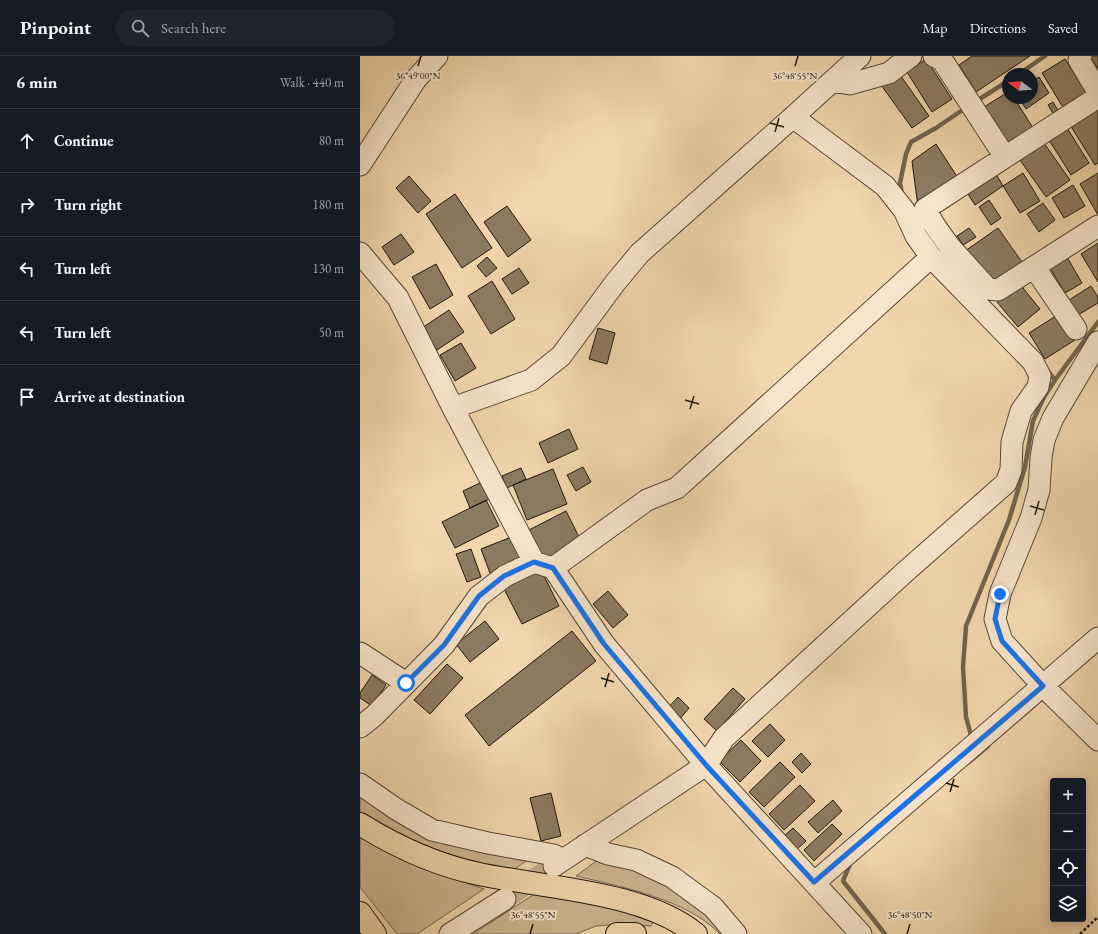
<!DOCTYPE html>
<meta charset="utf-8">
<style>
body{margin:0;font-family:"EB Garamond",serif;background:#20242c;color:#f1f3f6}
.controls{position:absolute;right:12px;bottom:12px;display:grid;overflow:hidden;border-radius:4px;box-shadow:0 2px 10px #0003}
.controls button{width:36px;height:36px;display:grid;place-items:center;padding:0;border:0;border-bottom:1px solid #363941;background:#171b24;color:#f1f3f6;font:20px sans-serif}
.compass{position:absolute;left:642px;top:12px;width:36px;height:36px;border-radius:50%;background:#171b24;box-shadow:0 2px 10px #0003;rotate:287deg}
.stop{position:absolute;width:12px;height:12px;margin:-9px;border:3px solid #1a73e8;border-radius:50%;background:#fff}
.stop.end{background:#1a73e8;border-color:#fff;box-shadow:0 1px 4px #0008}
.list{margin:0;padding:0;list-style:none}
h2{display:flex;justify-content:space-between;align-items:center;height:52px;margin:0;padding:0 16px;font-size:17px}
h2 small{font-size:13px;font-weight:400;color:#9ea1a6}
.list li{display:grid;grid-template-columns:26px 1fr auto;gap:12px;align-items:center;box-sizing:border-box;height:64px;padding:0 16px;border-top:1px solid #363941}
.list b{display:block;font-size:15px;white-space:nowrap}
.list em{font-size:13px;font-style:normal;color:#9ea1a6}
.icon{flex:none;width:22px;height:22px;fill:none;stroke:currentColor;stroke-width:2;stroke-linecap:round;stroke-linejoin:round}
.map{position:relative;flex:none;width:738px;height:878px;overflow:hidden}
header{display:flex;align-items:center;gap:24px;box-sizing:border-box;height:56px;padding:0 20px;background:#171b24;border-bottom:1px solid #363941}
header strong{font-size:19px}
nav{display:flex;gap:22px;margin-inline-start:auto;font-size:14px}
.search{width:280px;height:36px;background:#20242c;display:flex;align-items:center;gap:10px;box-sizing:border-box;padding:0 14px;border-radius:22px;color:#9ea1a6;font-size:15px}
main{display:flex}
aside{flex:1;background:#171b24}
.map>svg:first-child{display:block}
.green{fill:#ceb692;stroke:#766750}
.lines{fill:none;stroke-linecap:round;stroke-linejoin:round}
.stream{stroke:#72634d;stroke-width:4.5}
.building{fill:#8d7b61;stroke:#1f180f}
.minor-tunnel{stroke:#c8b08d;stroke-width:21;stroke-dasharray:21 10;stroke-linecap:butt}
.minor-casing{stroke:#544836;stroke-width:23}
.highway-casing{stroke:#1f180f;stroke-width:24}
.path{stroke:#1f180f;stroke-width:2.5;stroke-dasharray:3 2;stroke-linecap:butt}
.minor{stroke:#f7e4ca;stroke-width:21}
.highway{stroke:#f2d6ad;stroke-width:22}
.route{stroke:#1a73e8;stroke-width:5}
.ticks{fill:none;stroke:#1f180f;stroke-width:1.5}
.ticks-label{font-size:10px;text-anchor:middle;fill:#1f180f;stroke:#f7e4ca;stroke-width:4;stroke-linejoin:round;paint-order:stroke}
</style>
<header>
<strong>Pinpoint</strong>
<div class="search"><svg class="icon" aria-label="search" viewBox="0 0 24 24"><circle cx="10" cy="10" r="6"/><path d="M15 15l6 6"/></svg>Search here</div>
<nav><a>Map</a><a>Directions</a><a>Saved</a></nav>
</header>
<main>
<aside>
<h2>6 min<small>Walk · 440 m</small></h2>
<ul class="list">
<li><svg class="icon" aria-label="ahead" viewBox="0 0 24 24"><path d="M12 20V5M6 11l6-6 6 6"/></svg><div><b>Continue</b></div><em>80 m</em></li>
<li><svg class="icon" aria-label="right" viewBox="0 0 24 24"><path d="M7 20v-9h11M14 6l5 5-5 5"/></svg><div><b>Turn right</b></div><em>180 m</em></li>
<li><svg class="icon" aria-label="left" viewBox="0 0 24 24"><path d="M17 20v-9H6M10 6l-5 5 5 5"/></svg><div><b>Turn left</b></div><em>130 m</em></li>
<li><svg class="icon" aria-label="left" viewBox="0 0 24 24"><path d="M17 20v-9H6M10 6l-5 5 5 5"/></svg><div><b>Turn left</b></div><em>50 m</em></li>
<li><svg class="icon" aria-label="arrive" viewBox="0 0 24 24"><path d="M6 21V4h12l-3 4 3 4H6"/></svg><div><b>Arrive at destination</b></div></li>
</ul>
</aside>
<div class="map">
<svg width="738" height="878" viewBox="0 0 738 878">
<rect width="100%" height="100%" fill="#f2d6ad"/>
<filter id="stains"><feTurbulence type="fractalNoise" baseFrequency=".005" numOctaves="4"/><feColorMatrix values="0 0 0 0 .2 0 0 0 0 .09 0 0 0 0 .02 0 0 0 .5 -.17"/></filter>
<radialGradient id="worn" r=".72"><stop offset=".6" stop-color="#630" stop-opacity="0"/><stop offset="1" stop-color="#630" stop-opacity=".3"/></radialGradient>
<path class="green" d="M0,737l168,67 -15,10 -61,-13 -63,-26 -29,-18z
M0,780l23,14 28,14 73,25 -67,45h-20l-37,-47z
M239,803l29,6 64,34 35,35h-7c-34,-35 -98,-47 -144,-58z
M173,839l52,6 26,6 43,14 -3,5 -31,-2 -24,2 -20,8h-103z"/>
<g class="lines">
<path class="stream" d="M659,18l26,-18
M615,46l33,-21
M542,138l-2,-11 6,-29 5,-12 25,-14 31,-21
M686,313l9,11
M612,683l-6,-22 -3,-50 3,-41 43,-106 16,-53 8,-46 11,-24 11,-17 43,-58
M609,706l19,-16
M491,806l-8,19 42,53"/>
</g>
<path class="building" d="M612,0h58l-54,36 -17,-27z
M730,0h8v13z
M566,3l26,40 -20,13 -25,-40z
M705,3l23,36 -24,14 -22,-36z
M538,16l31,44 -17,12 -31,-43z
M679,21l10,16 -23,16 -7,-11h13v-17z
M648,36v6h6l21,33 -26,16 -25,-40z
M693,46l6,10 -5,3 -6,-10z
M737,53l1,1v53l-3,2 -25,-40z
M707,72l22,35 -18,12 -22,-35z
M684,87l26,37 -24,17 -26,-37z
M576,88l22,34 -40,29 -6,-46z
M663,117l17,28 -20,12 -17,-27z
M738,117v42l-18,-31z
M636,118l7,12 -28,19 -7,-11z
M49,120l22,25 -13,12 -22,-25z
M713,129l12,21 -21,12 -12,-20z
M95,138l37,54 -30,20 -36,-54z
M629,144l12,18 -10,7 -12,-18z
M683,147l12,17 -16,12 -12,-18z
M147,150l24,34 -23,17 -24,-35z
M609,172l7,9 -13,8 -6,-9z
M638,172l24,34 -33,23 -24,-34z
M41,178l13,18 -20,13 -12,-18z
M738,187v39l-17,-28z
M127,201l10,11 -11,9 -9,-11z
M707,201l15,26 -17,10 -15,-25z
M76,208l17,31 -23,14 -18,-32z
M159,212l10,15 -17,11 -10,-15z
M132,225l23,38 -24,15 -23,-38z
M659,227l21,26 -22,18 -21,-25z
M731,230l7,11v6l-20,12 -9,-15z
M89,254l15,22 -27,18 -15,-22z
M699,258l16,26 -30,19 -16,-26z
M238,272l17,5 -8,31 -18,-5z
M101,287l15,25 -21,13 -15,-26z
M209,373l9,20 -30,14 -9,-20z
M223,411l8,15 -15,9 -9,-16z
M161,412l5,11 -19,9 -5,-12z
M193,413l14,35 -40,16 -14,-35z
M124,425l8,17 -22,10 -7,-17z
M126,444l13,26 -44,22 -13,-26z
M206,455l16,32 -36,19 -17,-32z
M154,480l9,25 -33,12 -9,-24z
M111,493l10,28 -14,5 -11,-28z
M180,512l19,38 -37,18 -19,-37z
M248,535l20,24 -15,13 -20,-24z
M125,565l14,18 -29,23 -14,-18z
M212,575l24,30 -107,85 -24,-31z
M87,608l16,14 -33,36 -16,-14z
M12,619l14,10 -14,21 -12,-8v-5z
M373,632l12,11 -28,32 -13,-12z
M318,641l11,11 -10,12 -12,-11z
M410,668l15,16 -17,17 -16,-16z
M381,684l20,21 -21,21 -21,-21z
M441,697l10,11 -9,9 -10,-11z
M420,706l15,15 -31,30 -15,-15z
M440,729l15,16 -31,29 -15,-16z
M191,737l10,43 -20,5 -11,-43z
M473,744l9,11 -24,22 -10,-11z
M472,768l10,10 -28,27 -10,-11z
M433,772l13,13 -10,9 -13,-13z"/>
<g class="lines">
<path class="minor-tunnel" d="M145,843l49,-33"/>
<defs>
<path id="minor" d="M574,0l8,4 63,97
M721,0l-2,4 19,32
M473,25l17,3 39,-11 22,-17
M738,41l-173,112 10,17 15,21 38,42 10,1 100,-64
M0,109l56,-86 21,-23
M0,197l38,45 55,110 81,154
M674,211l42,62
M738,286l-45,76 -9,22 -3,18 -2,32 -8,28 -31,76 -5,25 7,22 41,45 55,54
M93,352l78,-28 30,-24 54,-73 25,-30 153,-136 67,-61
M193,512l94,-68 30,-12 254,-231
M0,597l46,30
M0,671l14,-11 70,-71 35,-49 26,-20 29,-14 19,6 51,76 102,121 155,169
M0,728l36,25 36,21 56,13 66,12 8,5
M225,789l23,9 28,6 36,17 41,30 23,27
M194,810l152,-101 18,-27 181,-166 101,-89 5,-13 1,-28 9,-31 17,-24 2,-11 -7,-14 -102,-105 -15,-21 -12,-26 -19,-24 -92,-69
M455,826l283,-244
M90,878l55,-35"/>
<path id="highway" d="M0,768c37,23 76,41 119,50 66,14 164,17 217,60
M0,857l15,21
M257,878h18"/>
</defs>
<use href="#minor" class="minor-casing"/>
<use href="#highway" class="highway-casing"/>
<path class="path" d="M720,878l18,-17"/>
<use href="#minor" class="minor"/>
<use href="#highway" class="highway"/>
</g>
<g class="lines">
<path class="route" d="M46,627l38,-38 35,-49 25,-20 30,-14 19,6 51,76 102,121 108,117 229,-196 -41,-45 -7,-22 5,-25"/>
</g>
<path class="ticks" d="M58,10l3,-10M435,10l3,-10M410,67l14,4M415,76l4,-14M325,344l14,4M330,353l4,-13M670,450l14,4M675,459l4,-14M241,622l13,4M245,631l4,-14M586,727l13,4M590,736l4,-13M170,878l3,-10M547,878l3,-10"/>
<g class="ticks-label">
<text x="58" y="23">36°49'00"N</text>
<text x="435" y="23">36°48'55"N</text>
<text x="173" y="862">36°48'55"N</text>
<text x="550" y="862">36°48'50"N</text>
</g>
<rect width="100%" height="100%" filter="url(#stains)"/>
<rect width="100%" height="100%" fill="url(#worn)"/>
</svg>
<div class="controls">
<button>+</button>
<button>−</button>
<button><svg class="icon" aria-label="locate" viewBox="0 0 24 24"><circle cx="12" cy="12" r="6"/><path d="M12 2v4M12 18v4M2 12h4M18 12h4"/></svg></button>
<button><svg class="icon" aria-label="layers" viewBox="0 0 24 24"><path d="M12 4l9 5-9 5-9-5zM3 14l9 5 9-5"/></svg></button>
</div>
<svg class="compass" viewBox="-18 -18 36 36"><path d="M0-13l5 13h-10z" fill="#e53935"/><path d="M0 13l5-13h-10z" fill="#9ea1a6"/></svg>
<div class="stop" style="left:46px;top:627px"></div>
<div class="stop end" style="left:640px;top:538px"></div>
</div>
</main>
